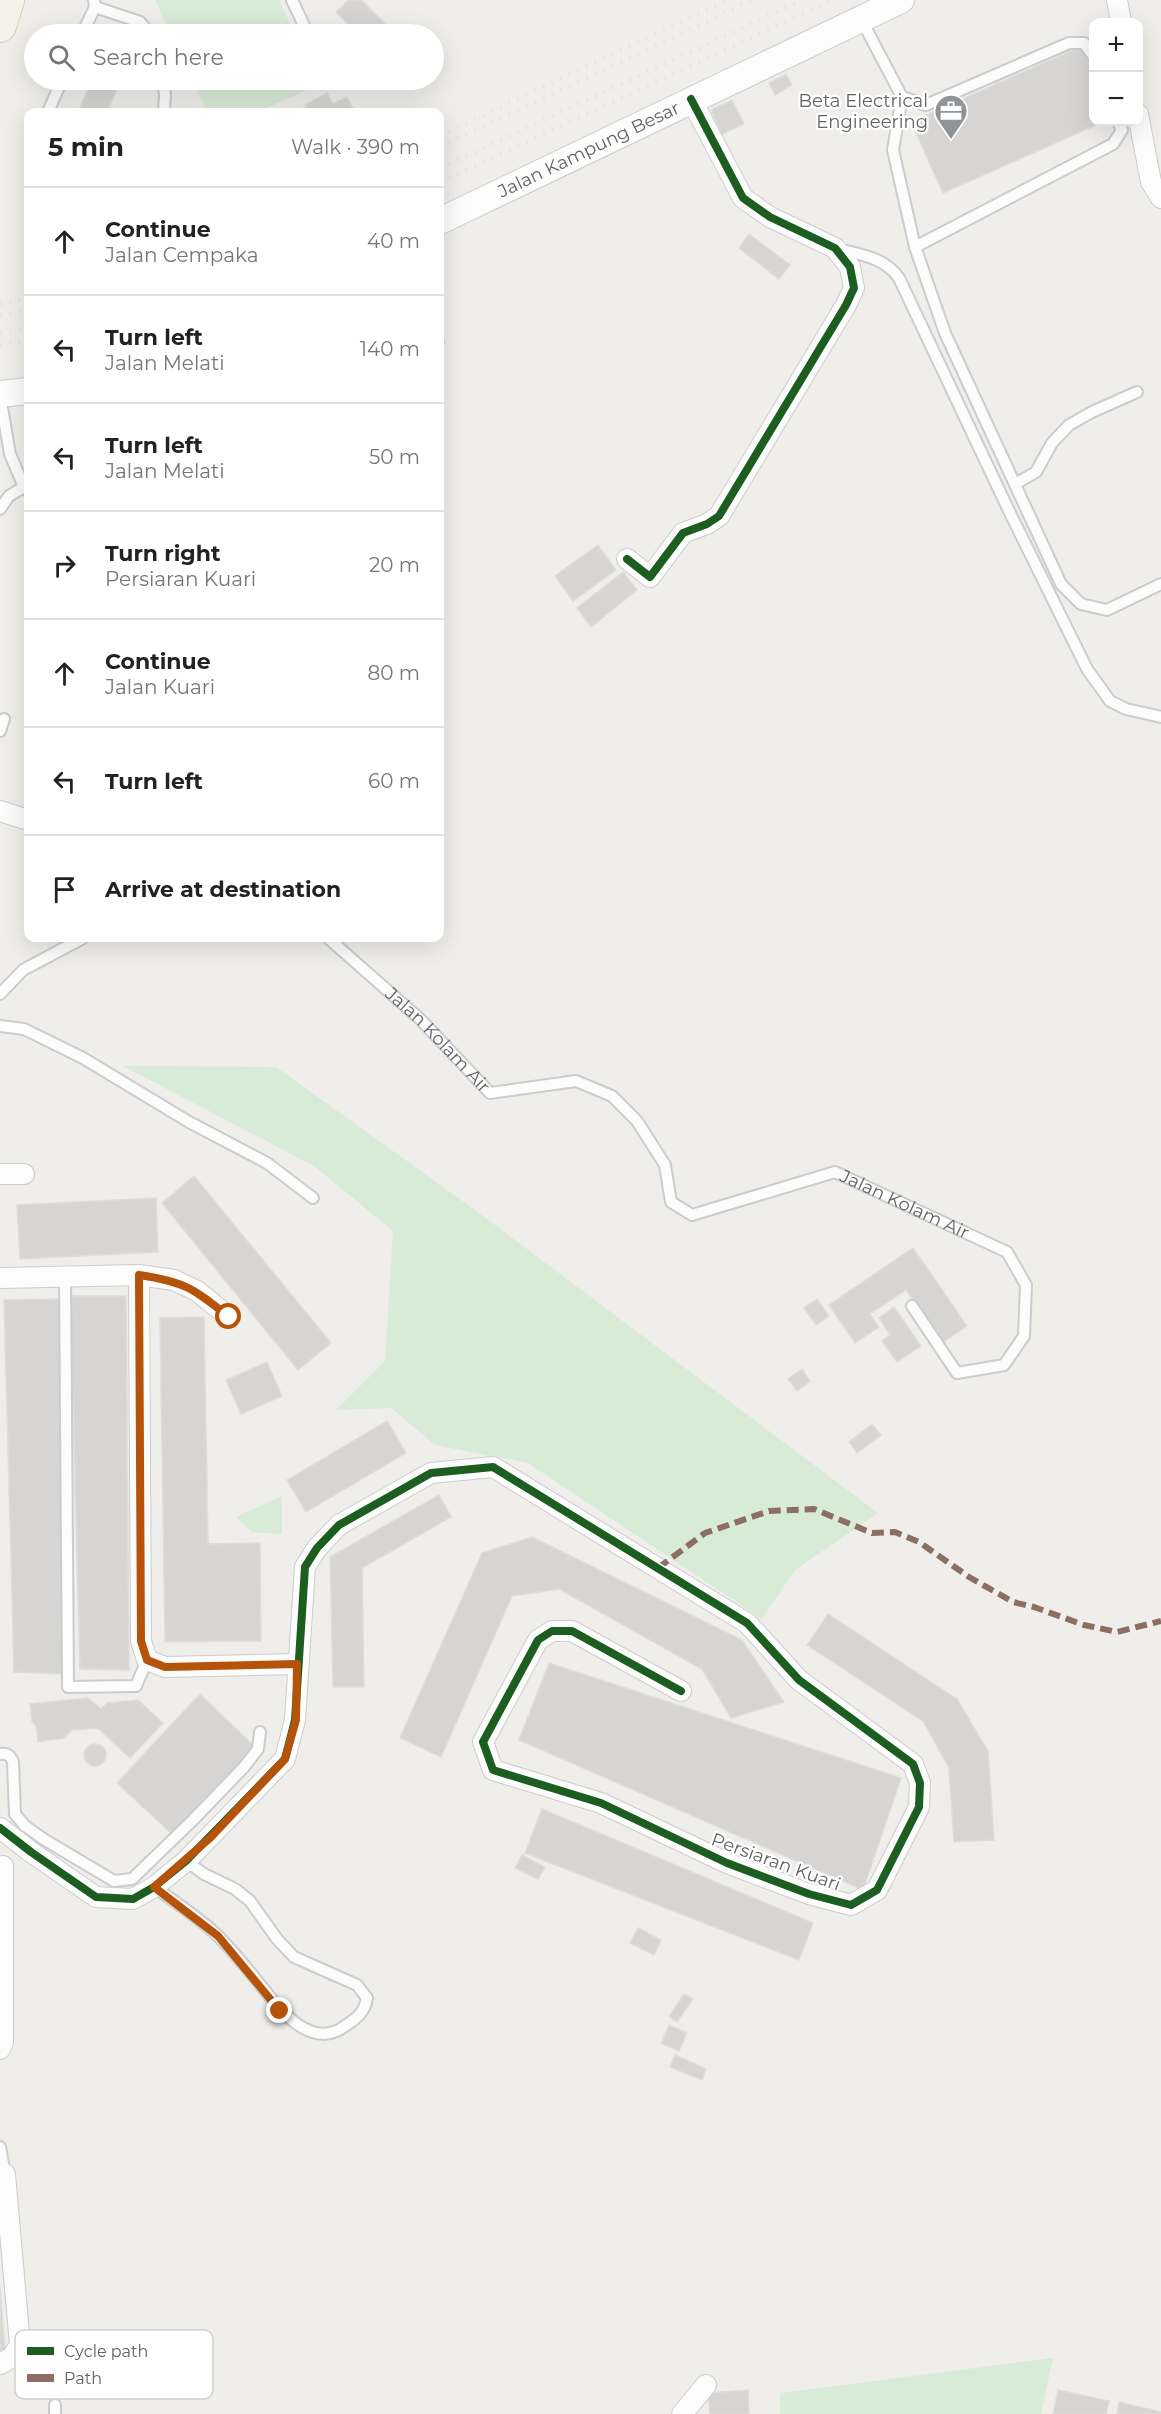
<!DOCTYPE html>
<meta charset="utf-8">
<style>
body{margin:0;font-family:Montserrat,sans-serif;background:#f2f2f2;color:#222}
.controls{position:absolute;right:18px;top:18px;display:grid;overflow:hidden;border-radius:12px;box-shadow:0 6px 24px #0002}
.controls button{width:54px;height:54px;display:grid;place-items:center;padding:0;border:0;border-bottom:2px solid #e0e0e0;background:#fff;color:#222;font:30px sans-serif}
.stop{position:absolute;width:18px;height:18px;margin:-14px;border:4px solid #b45309;border-radius:50%;background:#fff}
.stop.end{background:#b45309;border-color:#fff;box-shadow:0 2px 6px #0008}
.list{margin:0;padding:0;list-style:none}
h2{display:flex;justify-content:space-between;align-items:center;height:78px;margin:0;padding:0 24px;font-size:26px}
h2 small{font-size:20px;font-weight:400;color:#767676}
.list li{display:grid;grid-template-columns:39px 1fr auto;gap:18px;align-items:center;box-sizing:border-box;height:108px;padding:0 24px;border-top:2px solid #e0e0e0}
.list b{display:block;font-size:22px;white-space:nowrap}
.list p{margin:0;font-size:20px;white-space:nowrap;color:#767676}
.list em{font-size:20px;font-style:normal;color:#767676}
.icon{flex:none;width:33px;height:33px;fill:none;stroke:currentColor;stroke-width:2;stroke-linecap:round;stroke-linejoin:round}
.map{position:relative;flex:none;width:1161px;height:2414px;overflow:hidden}
.search{position:absolute;background:#fff;box-shadow:0 6px 24px #0002;left:24px;top:24px;width:420px;height:66px;display:flex;align-items:center;gap:15px;box-sizing:border-box;padding:0 21px;border-radius:33px;color:#767676;font-size:22px}
.panel{position:absolute;background:#fff;box-shadow:0 6px 24px #0002;left:24px;top:108px;width:420px;height:834px;border-radius:12px}
.map>svg:first-child{display:block}
.green{fill:#d8ebd6}
.building{fill:#d6d5d3;stroke:#deddd9;stroke-width:1.5}
.lines{fill:none;stroke-linecap:round;stroke-linejoin:round}
.service-casing{stroke:#cbcccc;stroke-width:14}
.minor-casing{stroke:#cbcccc;stroke-width:22}
.tertiary-casing{stroke:#cbcccc;stroke-width:28}
.primary-casing{stroke:#d7ceb8;stroke-width:34}
.service{stroke:#fdfcfc;stroke-width:10}
.minor{stroke:#fdfcfc;stroke-width:20}
.tertiary{stroke:#fdfcfc;stroke-width:26}
.primary{stroke:#f4f2e9;stroke-width:32}
.rail{stroke:#e4e4e4;stroke-width:4.5;stroke-dasharray:1.5 8;stroke-linecap:butt}
.quiet{stroke:#8d6e63;stroke-width:6;stroke-dasharray:12 6;stroke-linecap:butt}
.cycleway-casing{stroke:#fff;stroke-width:11}
.cycleway{stroke:#1b5e20;stroke-width:8}
.route{stroke:#b45309;stroke-width:8}
.labels{text-anchor:middle;dominant-baseline:central;stroke-width:4.5;stroke-linejoin:round;paint-order:stroke}
.poi-label{font-size:18px;fill:#5f6368;stroke:#fff;text-anchor:end}
.street-label{font-size:18px;fill:#5f6368;stroke:#fff}
.key{fill:#fff;stroke:#cfd0d2;stroke-width:1.5}
.key-label{font-size:16px;fill:#5f6368}
</style>
<div class="map">
<svg width="1161" height="2414" viewBox="0 0 1161 2414">
<rect width="100%" height="100%" fill="#efeeea"/>
<path class="green" d="M155,0h124l16,34h-124z
M192,80h124l2,5 -60,27h-51z
M123,1066l153,1 195,140 407,306 -83,57 -33,49 -234,-156 -93,-18 -44,-37 -55,2 49,-49 8,-130 -79,-65z
M282,1496v38l-30,-2 -16,-15z
M1053,2358l-12,56h-261v-21z"/>
<path class="building" d="M349,0h12l35,34h-38l-22,-22z
M1081,46l13,29v47h9l-160,71 -32,-71z
M786,74l6,11 -17,10 -6,-12z
M92,80h29l-14,32h-29z
M327,93l6,11 14,-7 8,15h-20l-3,-4 -7,4h-16l-4,-7z
M732,100l12,24 -22,10 -11,-24z
M749,234l41,31 -11,14 -40,-31z
M440,334l5,8 -5,4z
M598,545l18,25 -43,31 -18,-25z
M623,572l14,18 -46,37 -14,-19z
M194,1176l137,167 -33,27 -136,-167z
M156,1198l2,54 -138,7 -3,-54z
M913,1248l54,78 -25,17 -36,-53 -36,24 9,13 -24,16 -26,-38z
M70,1296h56l3,374 -49,-1z
M60,1299l3,375 -49,-2 -10,-372z
M817,1299l12,17 -13,9 -12,-17z
M894,1307l27,39 -24,16 -15,-21 8,-6 -11,-17z
M204,1317l4,227 52,-1 1,98 -96,1 -5,-324z
M267,1362l15,34 -41,18 -15,-34z
M802,1369l8,12 -13,10 -9,-12z
M387,1421l19,32 -100,59 -19,-32z
M872,1424l9,11 -24,18 -8,-11z
M439,1495l12,22 -89,51 2,119h-31l-3,-130z
M532,1537l210,103 42,62 -53,16 -29,-49 -143,-80 -47,7 -71,161 -41,-19 82,-185z
M828,1614l129,85 31,52 6,89 -40,2 -5,-74 -26,-47 -116,-76z
M549,1663l352,115 -38,112 -344,-150z
M200,1694l55,53 -82,88 -56,-52z
M88,1698l13,11 6,-6 31,-3 25,23 -33,35 -32,-30 -26,2 -8,8 -26,4 -2,-16 -4,-4 -2,-18z
M84 1755a11 11 0 1 1 22 0a11 11 0 1 1-22 0Z
M542,1809l271,114 -14,37 -274,-107z
M522,1855l23,12 -7,12 -23,-11z
M638,1928l23,12 -7,15 -24,-12z
M684,1994l9,5 -16,23 -8,-6z
M669,2025l18,8 -8,18 -18,-8z
M675,2055l31,14 -4,11 -32,-13z
M0,2287l5,63h-5z
M748,2390l1,24h-39l-2,-21z
M1058,2390l51,11 -3,13h-53z
M1119,2402l42,10v2h-44z"/>
<g class="lines">
<defs>
<g id="service">
<path d="M292,0l16,34"/>
<path d="M95,7l45,15 10,12"/>
<path d="M861,19l41,78 -9,53 22,97 30,86 116,251 20,20 26,6 54,-26"/>
<path d="M82,34l13,-27 -1,-7"/>
<path d="M163,80l2,15 -1,15"/>
<path d="M902,97l24,8 143,-62h15l10,14"/>
<path d="M48,112l14,-32"/>
<path d="M915,247l198,-103 9,-14 -4,-8"/>
<path d="M838,249c23,6 46,8 61,29l111,235 77,156 23,32 16,8 35,8"/>
<path d="M0,396l10,58 14,33 4,4"/>
<path d="M1015,484l21,-12 16,-29 17,-18 23,-13 45,-20"/>
<path d="M0,509l9,-13 15,-9"/>
<path d="M0,731l4,-12"/>
<path id="s1" d="M328,938l93,82 69,73 86,-12 36,15 25,25 28,44 6,37 21,13 143,-43 172,80 19,33 -2,51 -20,29 -47,8 -45,-67"/>
<path d="M0,994l23,-24 60,-32"/>
<path d="M0,1026l24,3 59,29 106,64 78,41 46,35"/>
<path d="M65,1277l3,410 68,-1 11,-26"/>
<path d="M0,1754c7,-1 10,1 13,8l2,52 10,12 20,14 69,41 18,-2 61,-59 51,-53 14,-18 2,-17"/>
<path d="M154,1887c21,15 47,32 65,50 14,14 27,30 39,45 20,25 52,70 87,44 11,-7 20,-14 22,-28l-10,-13 -63,-28 -17,-18 -27,-38 -15,-12 -31,-15 -18,-13"/>
<path d="M0,2147l5,27h-5"/>
<path d="M55,2405v9"/>
</g>
<path id="minor" d="M1117,0l4,22
M1138,114l13,68 10,16
M627,559l23,18 33,-44 24,-9 12,-8 127,-211 8,-17 -4,-21 -15,-19 -65,-31 -27,-19 -52,-99
M0,811l28,9
M0,1174h24
M139,1275l2,366 6,19 18,7 132,-3
M0,1278l139,-3 35,5 23,11 32,26
M0,1828l31,24 65,45 37,2 21,-12 32,-26 99,-102 10,-39 10,-153 12,-19 22,-23 92,-52 62,-6 254,156 52,57 114,84 7,19 -1,24 -42,83 -26,15 -42,-11 -82,-31 -126,-60 -108,-33 -10,-28 55,-102 14,-9h20l109,60
M0,2049l3,-7v-176
M0,2364l12,-7 8,-12 -15,-171
M682,2414l24,-29"/>
<g id="tertiary">
<path id="s2" d="M440,221l461,-221"/>
<path d="M0,394l28,-3"/>
</g>
<path id="primary" d="M0,26l8,-26"/>
</defs>
<use href="#service" class="service-casing"/>
<use href="#minor" class="minor-casing"/>
<use href="#tertiary" class="tertiary-casing"/>
<use href="#primary" class="primary-casing"/>
<use href="#service" class="service"/>
<use href="#minor" class="minor"/>
<use href="#tertiary" class="tertiary"/>
<use href="#primary" class="primary"/>
<path class="rail" d="M440,136l286,-136
M440,147l312,-147
M440,168l362,-168
M440,182l392,-182
M0,304l28,-5
M0,315l28,-5
M0,333l28,-5
M0,345l28,-5"/>
<path class="quiet" d="M658,1568l47,-35 64,-22 45,-2 58,24 23,-1 24,10 50,35 44,25 21,5 50,18 33,7 44,-11"/>
<defs>
<path id="cycleway" d="M627,559l23,18 33,-44 24,-9 12,-8 127,-211 8,-17 -4,-21 -15,-19 -65,-31 -27,-19 -52,-99
M0,1828l31,24 65,45 37,2 21,-12 32,-26 99,-102 10,-39 10,-153 12,-19 22,-23 92,-52 62,-6 254,156 52,57 114,84 7,19 -1,24 -42,83 -26,15 -42,-11 -82,-31 -126,-60 -108,-33 -10,-28 55,-102 14,-9h20l109,60"/>
</defs>
<use href="#cycleway" class="cycleway-casing"/>
<use href="#cycleway" class="cycleway"/>
</g>
<g class="lines">
<path class="route" d="M229,1317c-36,-29 -44,-35 -90,-42l2,366 6,19 18,7 132,-3 -1,56 -11,39 -75,79 -56,49 64,49 62,75"/>
</g>
<defs>
<symbol id="office-pin" viewBox="-11 -11 22 30"><path d="M0 17L-7.5 6A9.5 9.5 0 1 1 7.5 6Z" fill="#919496" stroke="#fff"/><path d="M-6-3h4V-5.5h4V-3h4V5H-6ZM-1-4.5V-3h2v-1.5ZM-6 0V1H6V0Z" fill="#fff"/></symbol>
</defs>
<g fill-rule="evenodd">
<use href="#office-pin" x="932" y="92" width="38" height="52"/>
</g>
<g class="labels">
<g class="poi-label">
<text x="928" y="101">Beta Electrical<tspan x="928" dy="21">Engineering</tspan></text>
</g>
<g class="street-label">
<text stroke="none"><textPath href="#s2" startOffset="165">Jalan Kampung Besar</textPath></text>
<text stroke="none"><textPath href="#s1" startOffset="150">Jalan Kolam Air</textPath></text>
<text stroke="none"><textPath href="#s1" startOffset="726">Jalan Kolam Air</textPath></text>
<text transform="translate(776 1862) rotate(20)">Persiaran Kuari</text>
</g>
</g>
<rect x="15" y="2330" width="198" height="69" rx="9" class="key"/>
<rect x="27" y="2347" width="27" height="8" fill="#1b5e20"/>
<rect x="27" y="2374" width="27" height="8" fill="#8d6e63"/>
<g class="key-label">
<text x="64" y="2357">Cycle path</text>
<text x="64" y="2384">Path</text>
</g>
</svg>
<div class="controls">
<button>+</button>
<button>−</button>
</div>
<div class="stop" style="left:229px;top:1317px"></div>
<div class="stop end" style="left:280px;top:2011px"></div>
<div class="search"><svg class="icon" aria-label="search" viewBox="0 0 24 24"><circle cx="10" cy="10" r="6"/><path d="M15 15l6 6"/></svg>Search here</div>
<section class="panel">
<h2>5 min<small>Walk · 390 m</small></h2>
<ul class="list">
<li><svg class="icon" aria-label="ahead" viewBox="0 0 24 24"><path d="M12 20V5M6 11l6-6 6 6"/></svg><div><b>Continue</b><p>Jalan Cempaka</p></div><em>40 m</em></li>
<li><svg class="icon" aria-label="left" viewBox="0 0 24 24"><path d="M17 20v-9H6M10 6l-5 5 5 5"/></svg><div><b>Turn left</b><p>Jalan Melati</p></div><em>140 m</em></li>
<li><svg class="icon" aria-label="left" viewBox="0 0 24 24"><path d="M17 20v-9H6M10 6l-5 5 5 5"/></svg><div><b>Turn left</b><p>Jalan Melati</p></div><em>50 m</em></li>
<li><svg class="icon" aria-label="right" viewBox="0 0 24 24"><path d="M7 20v-9h11M14 6l5 5-5 5"/></svg><div><b>Turn right</b><p>Persiaran Kuari</p></div><em>20 m</em></li>
<li><svg class="icon" aria-label="ahead" viewBox="0 0 24 24"><path d="M12 20V5M6 11l6-6 6 6"/></svg><div><b>Continue</b><p>Jalan Kuari</p></div><em>80 m</em></li>
<li><svg class="icon" aria-label="left" viewBox="0 0 24 24"><path d="M17 20v-9H6M10 6l-5 5 5 5"/></svg><div><b>Turn left</b></div><em>60 m</em></li>
<li><svg class="icon" aria-label="arrive" viewBox="0 0 24 24"><path d="M6 21V4h12l-3 4 3 4H6"/></svg><div><b>Arrive at destination</b></div></li>
</ul>
</section>
</div>
